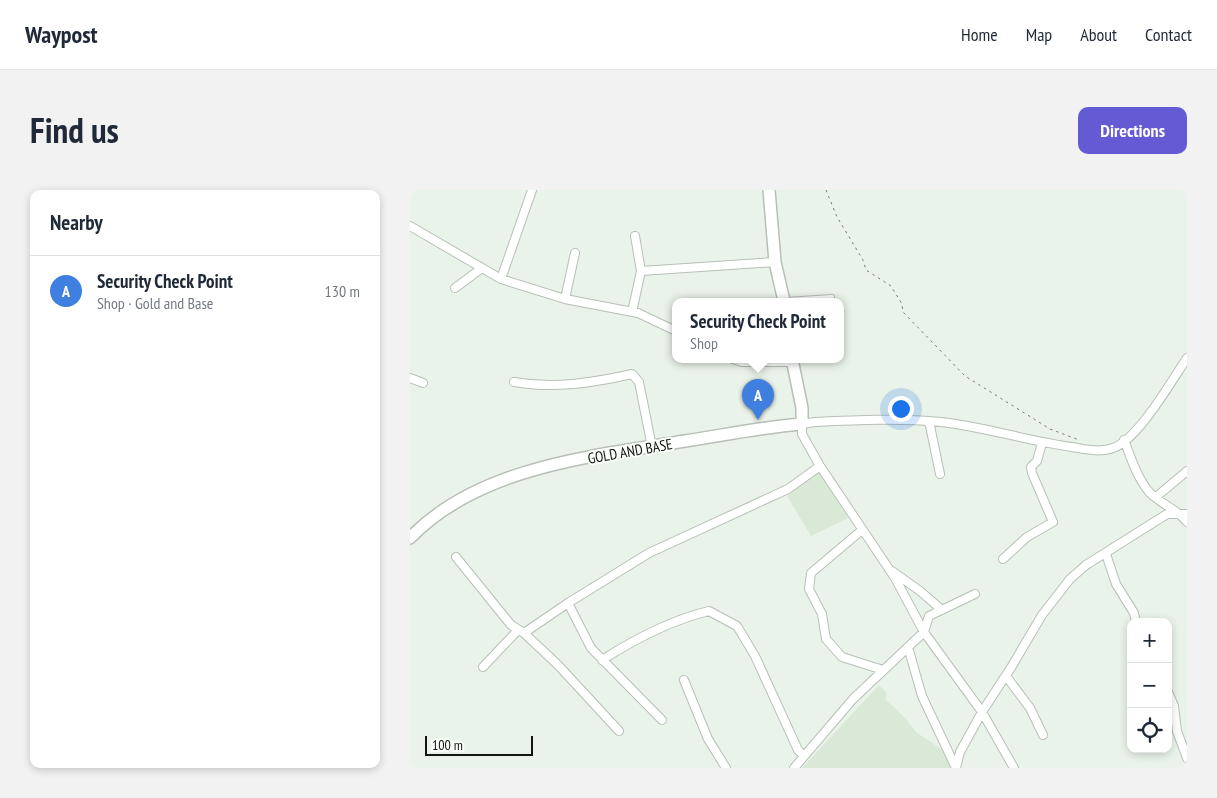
<!DOCTYPE html>
<meta charset="utf-8">
<style>
body{margin:0;font-family:"PT Sans Narrow",sans-serif;background:#f2f2f3;color:#1f2937}
.controls{position:absolute;right:15px;bottom:15px;display:grid;overflow:hidden;border-radius:10px;box-shadow:0 2px 8px #0003}
.controls button{width:45px;height:45px;display:grid;place-items:center;padding:0;border:0;border-bottom:1px solid #e0e1e3;background:#fff;color:#1f2937;font:25px sans-serif}
.scale{position:absolute;left:15px;bottom:12px;width:108px;box-sizing:border-box;padding-left:5px;border:2px solid #121512;border-top:0;font-size:14px;line-height:18px;white-space:nowrap;color:#121512;-webkit-text-stroke:4px #fafff9;paint-order:stroke}
.you{position:absolute;left:490px;top:218px;width:18px;height:18px;margin:-12px;border:4px solid #fff;border-radius:50%;background:#1a73e8;box-shadow:0 0 0 8px #1a73e833}
.badge{display:grid;place-items:center;width:32px;height:32px;border-radius:50%;background:#645bd4;color:#fff;font-size:16px;font-weight:700}
.pin{position:absolute;translate:-50% -41px;filter:drop-shadow(0 1px 2px #0008)}
.pin::after{content:'';position:absolute;top:26px;width:18px;height:15px;background:inherit;clip-path:polygon(0 0,100% 0,50% 100%)}
.popup{position:absolute;left:262px;top:108px;width:172px;height:65px;box-sizing:border-box;display:grid;place-content:center;border-radius:10px;background:#fff;filter:drop-shadow(0 1px 4px #0005);font-size:16px;white-space:nowrap;color:#747a83}
.popup b{font-size:19px;color:#1f2937}
.popup::after{content:'';position:absolute;left:50%;top:100%;margin-left:-10px;border:10px solid transparent;border-top-color:#fff}
.list{margin:0;padding:0;list-style:none}
h2{display:flex;justify-content:space-between;align-items:center;height:65px;margin:0;padding:0 20px;font-size:21px}
h2 small{font-size:16px;font-weight:400;color:#747a83}
.list li{display:grid;grid-template-columns:32px 1fr auto;gap:15px;align-items:center;box-sizing:border-box;height:70px;padding:0 20px;border-top:1px solid #e0e1e3}
.list b{display:block;font-size:19px;white-space:nowrap}
.list p{margin:0;font-size:16px;white-space:nowrap;color:#747a83}
.list em{font-size:16px;font-style:normal;color:#747a83}
.icon{flex:none;width:28px;height:28px;fill:none;stroke:currentColor;stroke-width:2;stroke-linecap:round;stroke-linejoin:round}
.map{position:relative;flex:none;width:777px;height:578px;overflow:hidden;border-radius:10px}
header{display:flex;align-items:center;gap:30px;box-sizing:border-box;height:70px;padding:0 25px;background:#fff;border-bottom:1px solid #e0e1e3}
header strong{font-size:24px}
nav{display:flex;gap:28px;margin-inline-start:auto;font-size:18px}
.intro{display:flex;align-items:center;justify-content:space-between;box-sizing:border-box;height:120px;padding:0 30px}
h1{margin:0;font-size:35px}
.button{padding:12px 22px;border-radius:10px;background:#645bd4;color:#fff;font-size:18px;font-weight:700}
main{display:flex;gap:30px;padding:0 30px}
aside{flex:1;background:#fff;border-radius:10px;box-shadow:0 2px 8px #0003}
.map>svg:first-child{display:block}
.built{fill:#dae8d8}
.lines{fill:none;stroke-linecap:round;stroke-linejoin:round}
.service-casing{stroke:#b7bfb6;stroke-width:6}
.minor-casing{stroke:#b7bfb6;stroke-width:10}
.primary-casing{stroke:#b7bfb6;stroke-width:14}
.path{stroke:#767c76;stroke-width:1;stroke-dasharray:2.5 4;stroke-linecap:butt}
.service{stroke:#fff;stroke-width:4}
.minor{stroke:#fff;stroke-width:8}
.primary{stroke:#fff;stroke-width:11}
.labels{text-anchor:middle;dominant-baseline:central;stroke-width:4;stroke-linejoin:round;paint-order:stroke}
.street-label{font-size:15px;fill:#121512;stroke:#fafff9}
</style>
<header>
<strong>Waypost</strong>
<nav><a>Home</a><a>Map</a><a>About</a><a>Contact</a></nav>
</header>
<div class="intro"><h1>Find us</h1><a class="button">Directions</a></div>
<main>
<aside>
<h2>Nearby<small></small></h2>
<ul class="list">
<li><span class="badge" style="background:#3f7fe0">A</span><div><b>Security Check Point</b><p>Shop · Gold and Base</p></div><em>130 m</em></li>
</ul>
</aside>
<div class="map">
<svg width="777" height="578" viewBox="0 0 777 578">
<rect width="100%" height="100%" fill="#eaf3e9"/>
<path class="built" d="M409,282l29,46 -37,18 -24,-40z
M469,495l7,8v7l20,19 10,13 25,17 10,19h-149z"/>
<g class="lines">
<defs>
<path id="service" d="M376,110l46,-3"/>
<path id="minor" d="M0,36l91,53 64,20 73,14 38,18
M231,81l134,-9
M91,89l31,-89
M45,98l27,-20
M155,109l10,-46
M222,122l9,-41 -6,-35
M323,169l9,3h51
M0,188l13,5
M104,192c40,7 78,1 118,-8l7,8 13,65
M519,231l11,53
M714,250c7,18 13,38 26,53 11,11 27,16 37,29
M746,307l31,-26
M452,340l-51,43 -2,16 13,25 4,25 16,18 41,13
M696,364l10,30 18,29 2,9
M46,367l55,68 13,8 44,-30 81,-50 139,-64 32,-23
M593,369l24,-22 26,-15 -21,-49 -1,-6 6,-6 5,-18
M482,381l28,20 22,19
M158,413l23,45 71,72
M114,443l34,32 61,66
M498,457l14,49 34,72
M192,470c33,-21 69,-40 107,-49l28,15 18,30 43,94 6,6
M73,477l35,-37
M596,486l24,32 13,27
M274,490l24,59 18,29
M758,502l6,14 3,25 10,27
M384,578l59,-69 71,-67 5,-16 46,-22
M546,578l4,-16 22,-40 30,-46 30,-51 28,-36 16,-14 81,-51h20
M604,578l-32,-56 -58,-80 -29,-54 -75,-112 -18,-32v-10l13,-2c42,-2 84,-4 126,0 44,5 87,19 131,25 13,2 28,6 41,1 25,-8 59,-68 74,-90"/>
<path id="primary" d="M359,0l6,72 9,39
M0,348c68,-71 183,-82 275,-97 39,-6 78,-14 117,-17v-16l-10,-49"/>
</defs>
<use href="#service" class="service-casing"/>
<use href="#minor" class="minor-casing"/>
<use href="#primary" class="primary-casing"/>
<path class="path" d="M416,0l11,27 26,43 3,10 25,16 11,18 1,8 62,64 85,53 29,11"/>
<use href="#service" class="service"/>
<use href="#minor" class="minor"/>
<use href="#primary" class="primary"/>
</g>
<g class="labels">
<g class="street-label">
<text transform="translate(220 261) rotate(-10)">GOLD AND BASE</text>
</g>
</g>
</svg>
<div class="controls">
<button>+</button>
<button>−</button>
<button><svg class="icon" aria-label="locate" viewBox="0 0 24 24"><circle cx="12" cy="12" r="6"/><path d="M12 2v4M12 18v4M2 12h4M18 12h4"/></svg></button>
</div>
<div class="scale">100 m</div>
<div class="you"></div>
<div class="pin badge" style="left:348px;top:230px;background:#3f7fe0">A</div>
<div class="popup"><b>Security Check Point</b>Shop</div>
</div>
</main>
